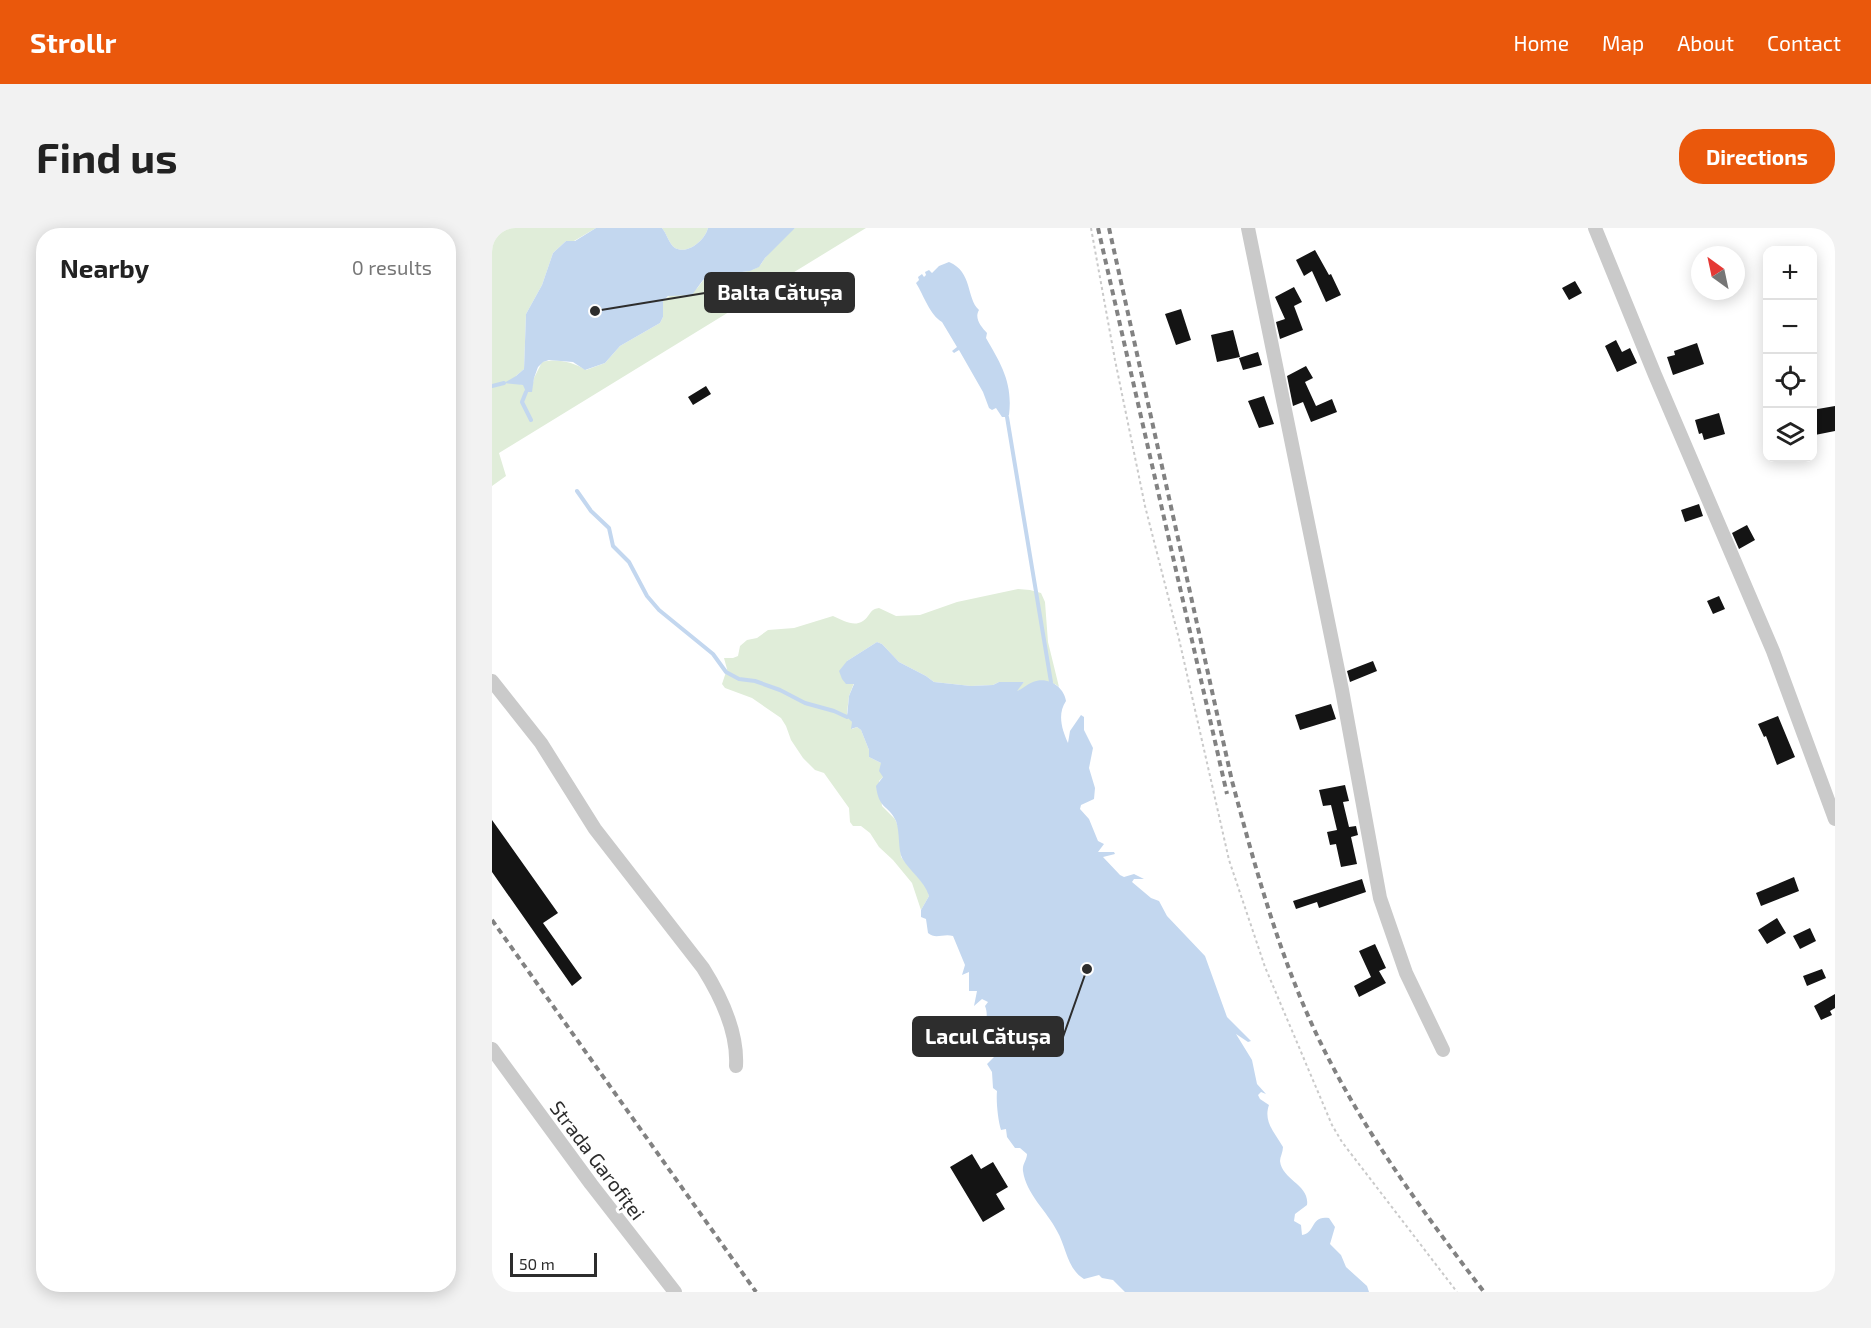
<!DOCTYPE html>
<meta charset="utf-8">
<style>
body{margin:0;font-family:"Exo 2",sans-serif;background:#f2f2f2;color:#222}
.controls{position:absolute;right:18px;top:18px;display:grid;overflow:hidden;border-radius:12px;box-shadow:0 3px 15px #0003}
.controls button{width:54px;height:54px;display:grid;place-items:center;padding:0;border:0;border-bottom:2px solid #e0e0e0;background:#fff;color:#222;font:30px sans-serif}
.compass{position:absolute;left:1199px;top:18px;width:54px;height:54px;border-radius:50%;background:#fff;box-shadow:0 3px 15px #0003;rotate:327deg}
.scale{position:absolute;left:18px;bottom:15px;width:87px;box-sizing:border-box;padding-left:6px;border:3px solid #2d2d2d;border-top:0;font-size:16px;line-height:21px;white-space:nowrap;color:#2d2d2d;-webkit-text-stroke:4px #fff;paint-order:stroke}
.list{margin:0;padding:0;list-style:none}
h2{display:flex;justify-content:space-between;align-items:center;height:78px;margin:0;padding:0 24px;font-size:26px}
h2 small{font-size:20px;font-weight:400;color:#767676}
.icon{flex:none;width:33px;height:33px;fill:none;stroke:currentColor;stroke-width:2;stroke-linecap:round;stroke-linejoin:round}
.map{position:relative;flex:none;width:1343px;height:1064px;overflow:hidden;border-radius:24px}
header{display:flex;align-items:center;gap:36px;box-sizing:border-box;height:84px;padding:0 30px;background:#ea580c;color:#fff}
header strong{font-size:28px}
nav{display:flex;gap:33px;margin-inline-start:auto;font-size:21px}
.intro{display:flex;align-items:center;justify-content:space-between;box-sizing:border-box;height:144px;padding:0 36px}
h1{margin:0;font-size:42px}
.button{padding:15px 27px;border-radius:24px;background:#ea580c;color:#fff;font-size:21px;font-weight:700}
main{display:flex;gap:36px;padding:0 36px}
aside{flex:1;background:#fff;border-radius:24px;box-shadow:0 3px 15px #0003}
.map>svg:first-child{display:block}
.green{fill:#e0edd9}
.water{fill:#c3d7ef}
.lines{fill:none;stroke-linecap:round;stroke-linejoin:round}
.stream{stroke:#c3d7ef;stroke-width:4}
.building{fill:#141414}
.path{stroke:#cacaca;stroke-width:2;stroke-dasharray:3 3;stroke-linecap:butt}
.minor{stroke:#cacaca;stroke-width:14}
.rail{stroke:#828282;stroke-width:4;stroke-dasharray:6 4.5;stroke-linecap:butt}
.labels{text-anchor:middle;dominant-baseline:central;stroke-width:6;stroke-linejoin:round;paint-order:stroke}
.street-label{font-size:20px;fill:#2d2d2d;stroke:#fff}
.leader{fill:none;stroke:#2d2d2d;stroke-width:2}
.callout-dot{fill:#2d2d2d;stroke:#fff;stroke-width:2}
.callout{fill:#2d2d2d;stroke:#2d2d2d;stroke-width:2}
.callout-label{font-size:21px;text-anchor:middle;font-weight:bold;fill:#fff}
</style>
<header>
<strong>Strollr</strong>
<nav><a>Home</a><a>Map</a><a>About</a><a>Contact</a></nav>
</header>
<div class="intro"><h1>Find us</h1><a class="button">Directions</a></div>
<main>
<aside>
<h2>Nearby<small>0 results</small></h2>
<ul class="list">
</ul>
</aside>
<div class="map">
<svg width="1343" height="1064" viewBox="0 0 1343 1064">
<rect width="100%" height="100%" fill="#fff"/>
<path class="green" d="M0,0h104l-22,13h-8l-13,12 -11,32 -16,29 -2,55 -8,7 -1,7 9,2 2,7h5l3,-14 8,-16c15,-4 31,0 44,8l19,-7 15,-17 40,-23 3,-6v-16c9,-10 20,-5 30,-10 7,-3 9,-13 17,-15 13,-5 34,-1 46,-8 5,-2 6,-6 9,-10 8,-10 19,-23 30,-30h71l-367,225 7,23 -14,10z
M170,0h46c-3,12 -20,27 -33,20 -6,-4 -8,-14 -13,-20z
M526,361l12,1 11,3 4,9 3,40 11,45 -4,-3 -21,-2 -9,6 -10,4 9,-10h-25l-6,3 -22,1 -37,-4 -8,-6 -27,-14 -17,-18 -5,-2 -30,19 7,22 -5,13 -2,17 5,9v7l5,-2 4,3 8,20v7l12,6 2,14 -4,4 3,25 13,13 4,10 2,28 26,31 2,8 -8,14 -9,-27 -19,-23 -14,-13 -9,-14 -9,-7h-8l-3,-4 -1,-14 -25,-35 -9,-3 -12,-12 -12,-18 -5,-14 -5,-8 -29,-20 -27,-10 -3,-4 5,-15 -3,-11h9l5,-2 2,-10 7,-6 10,-2 11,-8 26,-2 39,-12c12,5 25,14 35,0 4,-5 4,-7 11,-8l17,8 24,-1 37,-13z"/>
<path class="water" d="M104,0h66c5,6 7,16 13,20 13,7 30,-8 33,-20h87l-30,30 -6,9 -9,4 -40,5 -7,4 -11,15 -24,1 -5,5v16l-3,6 -40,23 -15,17 -20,7 -12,-8 -24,-2 -6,2 -5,5 -4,11 -2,14h-6l-3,-7 -19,-2 12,-7 8,-7 2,-55 16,-29 11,-32 13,-12h9z
M457,34c24,10 17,36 30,48 -5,8 2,17 8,23l-1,5c15,26 27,45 23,77l-2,2h-5l-6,-9 -4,2 -3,-2 -6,-16 -24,-42 -5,3 -2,-2 5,-4 -15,-25c-12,-7 -18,-26 -26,-39l3,-3 -1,-3 4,-3 2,3 2,-2 -1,-3 4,-2 3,3 7,-7z
M385,414l5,2 17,18 27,14 8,6 37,4 22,-1 6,-3h25l-7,9c6,-2 10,-7 16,-9 15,-6 31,5 33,19 -9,13 -4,29 2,42l2,-12 11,-16 3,2v13l9,18 -4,20 6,20 -1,11 -13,6 -1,4 9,10 9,22 6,3 -6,8h16l1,2 -12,3 17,18 4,2 10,-3 10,5h-10l-2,3 19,16 8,3 8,15 38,40 22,61 24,24 -3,1 -12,-8 16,26 5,24 9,10 -5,-2 -3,3 2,4 9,6c-6,17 6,28 14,42 0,5 -3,10 -3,14 2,19 30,24 27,44l-12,9 -1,7 7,4 1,10c14,-2 8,-20 27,-17l6,9 -5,17 11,11 5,12 21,19 2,6h-244l-12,-12 -11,-2 -3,-3 -15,4c-17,-10 -18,-33 -27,-48 -10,-20 -31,-37 -34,-60 -1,-7 4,-11 4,-17l-7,-6h-5l-8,-11 -1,-8 -5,1c-3,-10 -5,-28 -4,-39l-4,-3 -1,-16 -5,-8 7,-7 -1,-8 -9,-2 -1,-4 4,-4c-5,-11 3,-21 -2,-33l3,-4 -6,-3 -8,7 3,-15h-8v-19l-7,3 3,-10 -12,-29c-10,-3 -17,4 -25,-3l-2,-14 -5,-2v-7l8,-14c-5,-16 -19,-24 -27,-38 -4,-8 -2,-26 -6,-37 -8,-17 -17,-11 -20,-35l7,-9 -4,-6 2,-8 -12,-6v-7l-8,-20 -4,-3 -6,2 1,-7 -5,-5 2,-21 5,-12h-8l-4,-5 -3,-8 8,-10z"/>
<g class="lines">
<path class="stream" d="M0,158l12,-3
M34,164l-4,10 9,18
M515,189l44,265
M85,263l14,20 18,17 4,18 16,16 18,34 12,14 54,44 13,18 13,7 16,2 25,9 25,13 29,8 13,6"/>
</g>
<path class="building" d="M823,22l14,25 2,-1 10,21 -15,7 -14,-31 -8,5 -8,-16z
M1083,53l7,12 -13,7 -7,-12z
M802,59l8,15 -8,4 9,24 -23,9 -4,-17 9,-3 -10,-22z
M689,81l10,31 -15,5 -11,-31z
M741,102l7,27 -23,5 -6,-27z
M1124,112l6,12 8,-4 7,15 -20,9 -12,-26z
M1205,115l7,21 -31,11 -6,-18 8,-2 -1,-4z
M766,124l4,13 -19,5 -4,-12z
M814,138l7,12 -8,4 11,24 16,-7 5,13 -26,10 -8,-20 -10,4 -6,-30z
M214,158l5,8 -18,11 -5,-8z
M772,168l10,28 -15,4 -11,-27z
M1343,178v25l-20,4 -3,-25z
M1227,185l6,21 -21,6 -2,-7 -3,1 -4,-14z
M1207,276l4,12 -18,6 -4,-12z
M1255,297l8,15 -16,9 -7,-16z
M1227,368l6,13 -12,5 -6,-13z
M881,433l4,10 -27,11 -3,-11z
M839,476l5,15 -36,11 -5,-15z
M1286,488l17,41 -18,8 -11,-29 -2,1 -6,-13z
M853,557l4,16 -6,1 6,25 7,-1 2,9 -7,2 6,27 -16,3 -5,-23 -6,1 -3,-13 10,-2 -6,-25 -8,1 -4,-16z
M0,592l66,93 -15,10 39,55 -10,8 -80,-114z
M1302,649l5,14 -38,15 -5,-13z
M870,651l4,13 -47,16 -2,-6 -21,7 -3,-8z
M1285,690l9,15 -19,11 -9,-14z
M1318,700l6,13 -16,8 -7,-13z
M883,716l11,24 -7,3 7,12 -27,14 -5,-11 17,-9 -12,-26z
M1330,741l4,9 -19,8 -4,-10z
M1343,766v14l-5,3 2,4 -11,5 -7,-14z
M480,926l9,15 12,-7 15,25 -12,7 9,15 -22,13 -33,-55z"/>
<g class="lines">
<path class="path" d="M599,0l24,132 30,146 34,133 50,221 36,107 67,158 10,17 115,150"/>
<path class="minor" d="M756,0l94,462 38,208 26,75 37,77
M1103,0l60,147 118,276 62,168
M0,453l49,62 54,86 108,139c17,27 35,64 33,98
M0,821l99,135 84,108"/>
<path class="rail" d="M606,0l129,566
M617,0l123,553c21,78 42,156 74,230 44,102 111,193 178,281
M0,692l264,372"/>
</g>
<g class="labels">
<g class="street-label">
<text transform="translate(106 932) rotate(53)">Strada Garofiței</text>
</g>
</g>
<path class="leader" d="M103 83L213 65M595 741L571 809"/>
<g class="callout-dot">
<circle cx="103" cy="83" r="6"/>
<circle cx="595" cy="741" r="6"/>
</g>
<g class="callout">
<rect x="213" y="45" width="149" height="39" rx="6"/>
<rect x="421" y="789" width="150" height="39" rx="6"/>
</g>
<g class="callout-label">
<text x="288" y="72">Balta Cătușa</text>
<text x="496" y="816">Lacul Cătușa</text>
</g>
</svg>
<div class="controls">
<button>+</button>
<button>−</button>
<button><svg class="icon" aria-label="locate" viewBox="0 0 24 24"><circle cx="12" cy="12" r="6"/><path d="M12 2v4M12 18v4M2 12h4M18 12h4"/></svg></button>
<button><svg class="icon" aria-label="layers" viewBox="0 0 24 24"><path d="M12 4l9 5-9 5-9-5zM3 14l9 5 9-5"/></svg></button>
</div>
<svg class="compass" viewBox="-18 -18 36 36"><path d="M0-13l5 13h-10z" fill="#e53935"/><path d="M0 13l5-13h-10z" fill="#767676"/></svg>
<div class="scale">50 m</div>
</div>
</main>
